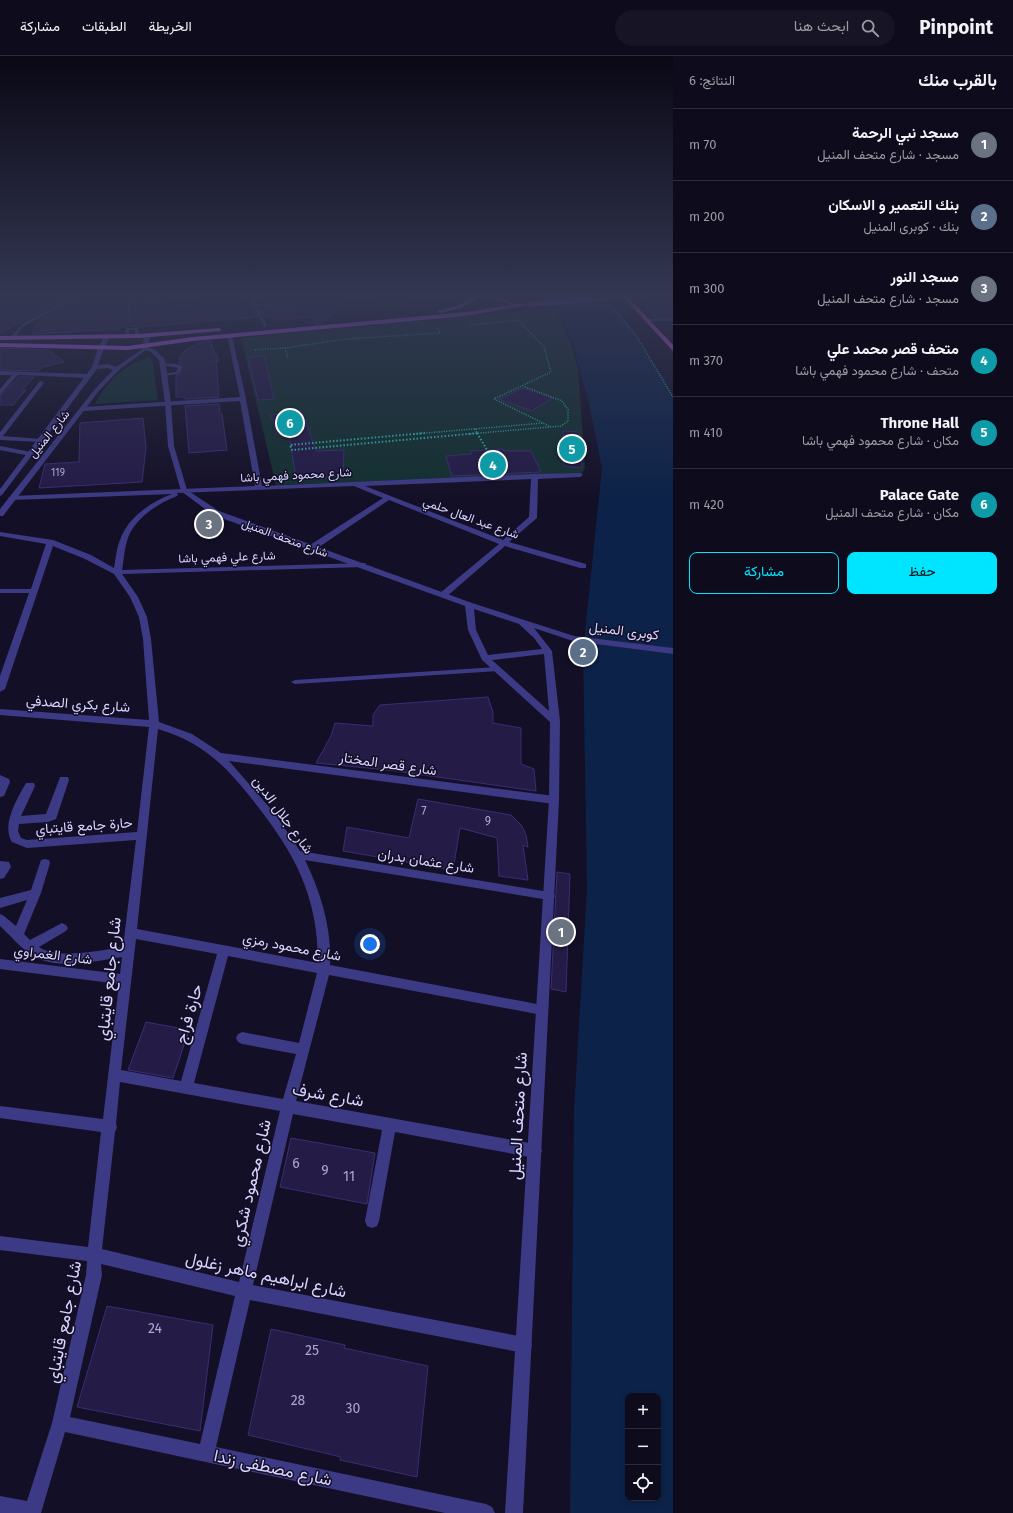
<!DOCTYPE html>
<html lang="ar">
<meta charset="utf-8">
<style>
body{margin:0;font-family:"Fira Sans",Vazirmatn,sans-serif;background:#171425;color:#f1f3f6;direction:rtl}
.controls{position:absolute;right:12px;bottom:12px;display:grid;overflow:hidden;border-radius:8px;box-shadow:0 2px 6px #0003}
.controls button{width:36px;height:36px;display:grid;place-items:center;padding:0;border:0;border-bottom:1px solid #2e2b3b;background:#0e0b1c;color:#f1f3f6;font:20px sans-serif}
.you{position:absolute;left:370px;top:888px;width:14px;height:14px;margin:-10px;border:3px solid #fff;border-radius:50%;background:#1a73e8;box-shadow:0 0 0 6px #1a73e833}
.badge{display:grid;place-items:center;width:26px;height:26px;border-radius:50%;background:#00e5ff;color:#fff;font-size:13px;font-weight:700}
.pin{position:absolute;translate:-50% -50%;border:2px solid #fff;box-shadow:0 1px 4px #0006}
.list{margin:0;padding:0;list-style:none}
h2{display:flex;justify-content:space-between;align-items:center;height:52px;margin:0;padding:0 16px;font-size:17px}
h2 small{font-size:13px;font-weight:400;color:#9b9ba3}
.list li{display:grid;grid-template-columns:26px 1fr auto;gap:12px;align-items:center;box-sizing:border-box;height:72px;padding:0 16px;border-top:1px solid #2e2b3b}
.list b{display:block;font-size:15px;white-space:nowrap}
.list p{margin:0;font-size:13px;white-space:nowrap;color:#9b9ba3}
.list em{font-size:13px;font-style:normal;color:#9b9ba3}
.actions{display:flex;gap:8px;padding:12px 16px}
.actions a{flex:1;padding:9px 0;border:1px solid #00e5ff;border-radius:8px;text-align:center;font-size:14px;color:#00e5ff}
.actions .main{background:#00e5ff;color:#111}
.icon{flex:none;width:22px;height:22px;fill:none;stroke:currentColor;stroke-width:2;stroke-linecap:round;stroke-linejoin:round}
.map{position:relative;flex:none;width:673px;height:1457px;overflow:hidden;direction:ltr}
header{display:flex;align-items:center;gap:24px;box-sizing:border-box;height:56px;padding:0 20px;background:#0e0b1c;border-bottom:1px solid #2e2b3b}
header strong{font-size:19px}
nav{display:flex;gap:22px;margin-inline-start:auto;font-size:14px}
.search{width:280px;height:36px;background:#171425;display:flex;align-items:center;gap:10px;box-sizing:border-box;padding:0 14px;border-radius:22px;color:#9b9ba3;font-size:15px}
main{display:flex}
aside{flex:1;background:#0e0b1c}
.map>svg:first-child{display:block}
.green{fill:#12302f}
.water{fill:#0c2248;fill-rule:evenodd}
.building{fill:#241b47;stroke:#3b2d73}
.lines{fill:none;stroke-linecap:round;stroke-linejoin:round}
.path-far1{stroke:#2fb8b0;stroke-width:1.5;stroke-dasharray:1 1.5;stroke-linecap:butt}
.path{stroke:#2fb8b0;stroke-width:2;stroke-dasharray:1.5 2;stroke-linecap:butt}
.service{fill:#3d3a85;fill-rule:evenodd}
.minor{fill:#3d3a85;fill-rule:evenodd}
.tertiary{fill:#3d3a85;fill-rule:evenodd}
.primary{fill:#c25bff;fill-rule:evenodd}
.trunk{fill:#e055d1;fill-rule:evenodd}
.primary-bridge{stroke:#c25bff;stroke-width:5.5}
.labels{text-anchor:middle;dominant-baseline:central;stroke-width:3;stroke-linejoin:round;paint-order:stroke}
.far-number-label{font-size:10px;fill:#aca6d1}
.far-street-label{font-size:12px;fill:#d9d4ff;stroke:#130f26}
.number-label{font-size:12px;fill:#aca6d1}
.street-label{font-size:14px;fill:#d9d4ff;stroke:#130f26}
.near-number-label{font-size:14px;fill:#aca6d1}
.near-street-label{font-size:17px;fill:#d9d4ff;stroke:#130f26}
</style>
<header>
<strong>Pinpoint</strong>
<div class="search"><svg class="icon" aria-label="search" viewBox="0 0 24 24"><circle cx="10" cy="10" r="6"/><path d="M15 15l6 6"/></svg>ابحث هنا</div>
<nav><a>الخريطة</a><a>الطبقات</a><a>مشاركة</a></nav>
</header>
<main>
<aside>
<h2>بالقرب منك<small>النتائج: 6</small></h2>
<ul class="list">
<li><span class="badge" style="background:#6b7280">1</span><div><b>مسجد نبي الرحمة</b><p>مسجد · شارع متحف المنيل</p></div><em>70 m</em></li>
<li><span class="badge" style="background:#5c6f8a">2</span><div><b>بنك التعمير و الاسكان</b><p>بنك · كوبرى المنيل</p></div><em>200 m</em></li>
<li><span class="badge" style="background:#6b7280">3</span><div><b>مسجد النور</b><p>مسجد · شارع متحف المنيل</p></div><em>300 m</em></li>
<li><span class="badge" style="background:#0f9aa8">4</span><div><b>متحف قصر محمد علي</b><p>متحف · شارع محمود فهمي باشا</p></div><em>370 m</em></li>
<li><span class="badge" style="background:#0f9aa8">5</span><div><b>Throne Hall</b><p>مكان · شارع محمود فهمي باشا</p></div><em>410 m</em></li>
<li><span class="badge" style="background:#0f9aa8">6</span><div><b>Palace Gate</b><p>مكان · شارع متحف المنيل</p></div><em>420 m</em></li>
</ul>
<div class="actions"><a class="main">حفظ</a><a>مشاركة</a></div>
</aside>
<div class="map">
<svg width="673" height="1457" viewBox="0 0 673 1457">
<rect width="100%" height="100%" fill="#130f26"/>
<path class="green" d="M365,240h16l26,4 -4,8 -43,-7z
M554,252l17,35 7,26 7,99 -3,6 -306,11 -35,-147z
M150,301l3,6 5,37 -63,4c11,-22 31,-41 55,-47z"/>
<path class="water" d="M546,240h55l20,19 40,59 12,23v1116h-103l4,-403 13,-221 -4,-238 19,-183 -13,-64 -17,-64 -15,-28zM628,1340h30v102h-30z"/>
<path class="building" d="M22,240l13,1 31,-1 -5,3h3l-64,34v-31l7,-2 4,2z
M86,240h68l-13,6v2l-7,4 85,-6 1,1 21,-1 6,16 8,-6 3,5 -119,10 -13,-1 -8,3 -86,5 8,-15 33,-18h4z
M278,240h77l-34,28h-6l-3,-7 -35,3 -1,-2h-5v-2l-7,1 -3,-9h1l27,4 3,-2 -1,-1 -22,-6z
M646,246h27v16h-18z
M206,285h4l9,20h-3l3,36 -34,2v-2h-9v-21l4,-1 4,-5 -1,-5 -4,-2 1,-7 8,-8z
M0,292l49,2 15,12 -21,5 -4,4 -39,-1z
M264,300l10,43 -16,1 -10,-43z
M19,321h15l-12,13h4l-13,15h-13v-9z
M523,332l30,10 -22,13 -32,-12z
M219,348l1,10h2l5,36 -38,3 -4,-47z
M302,355l14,40 28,-1 -1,26 -47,3 -7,-45 -12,1 -6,-20z
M143,362l3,30 -4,34 -103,6 6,-24 34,-2 1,-39z
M563,375l16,1 3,36 -18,-2z
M503,393l1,2h27l10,21 -89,4 -6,-20 26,-2 -2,-3z
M488,641l5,15v11l28,5v36l13,5 2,22 -148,-21 -72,-7 15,-27 4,-13 38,3v-11l7,-10z
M418,743l93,16 11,11 4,9 2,12 -5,-2 5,35 -29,-4 -2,-38 -37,-10 -7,42 -110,-19 4,-24 62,11z
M557,816l13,2 -4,118 -15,-3z
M146,966l43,8 -16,48 -45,-8z
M291,1082l84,15 -8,51 -87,-17z
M107,1250l106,19 -13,106 -123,-24z
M271,1273l74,16 -1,3 84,18 -11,111 -77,-17 1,-3 -93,-22z"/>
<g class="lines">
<path class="path-far1" d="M611,250l26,31 36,60
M130,266l-1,-18 7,-1
M470,269l48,-5 26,27 7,25 -57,27 57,28
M285,292l3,10
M255,294l30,-2 60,-9 95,-6 -3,-5
M475,373l3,5
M414,378l130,-11
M468,378l93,-8 7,-5v-11l-6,-9 -39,-15"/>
<path class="path" d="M425,377l-135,12 2,5 187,-17
M477,377l10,17"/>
<path class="service" d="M73,240h6l-55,30 -10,13 -4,-1 12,-14z
M217,240h24l-97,8 -2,-1 2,-1z
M249,240h4l4,8h11l23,6 -2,1 -21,-5h-10l9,20 -3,1z
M646,263h27v2h-26z
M126,272h12l2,8 -4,1 -1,-7h-6v7l-4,1z
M161,307l15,1 6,2v4l-3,4 -17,2v-2l14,-2 2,-4 -17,-3z
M497,611l4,2 -2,2 -204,13 -4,-2 4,-2z"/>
<path class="minor" d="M227,279l5,1 14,63 16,87 273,-12 45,-1 3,2 -3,2 -42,2 -1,39 -28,24 77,22v4h-6l-75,-22 -59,51h-3l-4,-2 1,-2 59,-49 -110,-44 -73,49h-6v-4l73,-47 -29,-12 -177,7 1,2 -1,1c-20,8 -44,23 -50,45 -3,9 -3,19 -5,29l243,-7 1,2 -4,2 -240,7 16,23 9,20 4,22 8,83 33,12 29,19 333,43 4,1 1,3 -1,3 -4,1 -325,-43 46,53 25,37 249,41 4,1 2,3 -2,3 -4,1 -244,-40c16,33 27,69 25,105l212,40 4,1 2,4 -2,4 -4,1 -213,-40 -33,126 239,43 5,2 2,5 -2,5 -5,2 -140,-26 -16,89 -2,5 -5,2 -5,-2 -2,-5 17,-91 -89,-16 -40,171 271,52 6,2 2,6 -2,6 -6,2 -274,-53 -34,147 270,57 6,3 3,6h-50l-380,-81 -24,81h-41v-17l27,5 25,-78 34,-148 1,-14 -87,-11v-14l88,11 13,-115 -101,-14v-12l103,13 16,-135 -119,-15v-10l120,15 2,-17c-26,4 -62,13 -87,0 -13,-7 -24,-21 -35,-31v-12l4,2 12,10 11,-26 -27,8v-10l31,-8 10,-30 4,-1 4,1 1,3 -9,30 -17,41 6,6 32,-17 4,2 2,3 -2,3 -27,16c19,13 62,3 84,0l13,-107 -109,8 -15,-6c-11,-17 5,-43 14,-59h8l1,3 -14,30 25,-2 13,-34 1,-3h8l1,3 -13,39 -8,3 -29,2 -1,7 3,7 6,2 110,-8 12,-105 -149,-12v-6l149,11 -6,-81 -4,-22 -9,-20 -16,-23 -29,-15 -32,-13 -48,143 -5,3v-16l29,-83h-29v-4h31l15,-45 -46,-8v-4l53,8 38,15 23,13c2,-10 2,-19 6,-28 8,-23 31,-38 52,-46l-160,6 -4,-2 4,-2 243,-10 -15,-85 -157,10 -3,-2 3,-2 157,-10zM531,423l-2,38 -26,23 -138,-54zM158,673c46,14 68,37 97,74 40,51 63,93 63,160l-181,-34zM136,883l81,15 -36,127 -60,-11zM228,900l89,17 -18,70 -57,-11 -4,2 -2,4 2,4 4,2 54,10 -13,45 -89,-16zM120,1026l160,29 -41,171 -137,-33 13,-117 2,-5 -1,-3zM101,1208l134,32 -35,148 -130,-27 32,-142z
M0,315l88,3 3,2 -3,2 -70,-3 -18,20v-6l12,-14h-12z
M41,325l3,2 -41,53 38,3 2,1v2l-43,-2v-8l39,-50z
M0,390l31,6 3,2 -3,2 -31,-6z
M0,719l9,4 1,3 -6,14 -4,1z
M0,805l9,1 2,5 -7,11 -4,1z"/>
<path class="tertiary" d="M147,278l3,2 -2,11 7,3 10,9 6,44 3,43 13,44 32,21 253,92 102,33 99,12v6l-100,-13 -39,-13 18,23 8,70 -1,79 -36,713h-18l44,-713 1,-78 -68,-62 -14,-30 -3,-24 -252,-91 -32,-24 -13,-45 -3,-43 -6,-43 -8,-8 -5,-2 -27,20 -20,21 -96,125h-3v-7l95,-120 18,-19 -5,-2 -11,1 -95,126 -2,1v-7l92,-122 6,-19 7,-12 5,1 -6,11 -6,17 10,-1 8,3 25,-17 2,-4 1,-10zM474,553l45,15 15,14 8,11 -54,6 -12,-25zM544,598l5,57 -57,-51z"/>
<path class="primary" d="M475,240h7l-21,12 -21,5 -3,-2 20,-5z
M491,240c10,0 18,8 27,8 6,1 11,-3 16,0l-68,12 -273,25 -65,9 -128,-3v-4l128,3 65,-9 273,-25 45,-7z
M673,240v2l-65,1 -2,-1 2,-1z
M219,272l2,1v2l-83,7 -138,2v-4l138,-2z"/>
<path class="trunk" d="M622,240h5l46,49v6z"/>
<path class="primary-bridge" d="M531,248l77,-6"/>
</g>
<linearGradient id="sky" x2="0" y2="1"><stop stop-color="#0a0815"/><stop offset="0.54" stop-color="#333752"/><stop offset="1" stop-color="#333752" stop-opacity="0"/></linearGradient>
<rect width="673" height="444" fill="url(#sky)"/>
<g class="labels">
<g class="far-number-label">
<text x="58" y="417">119</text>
</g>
<g class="far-street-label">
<text transform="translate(49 378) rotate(-51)">شارع المنيل</text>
<text transform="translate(296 419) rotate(-3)">شارع محمود فهمي باشا</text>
<text transform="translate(471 462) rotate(20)">شارع عبد العال حلمي</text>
<text transform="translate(285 482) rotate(20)">شارع متحف المنيل</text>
<text transform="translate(227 501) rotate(-2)">شارع علي فهمي باشا</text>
</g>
<g class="number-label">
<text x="424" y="755">7</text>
<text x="488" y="765">9</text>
</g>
<g class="street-label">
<text transform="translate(624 575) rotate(7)">كوبرى المنيل</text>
<text transform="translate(78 648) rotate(4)">شارع بكري الصدفي</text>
<text transform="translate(388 708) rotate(8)">شارع قصر المختار</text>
<text transform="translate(283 759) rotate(54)">شارع جلال الدين</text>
<text transform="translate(84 770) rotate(-4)">حارة جامع قايتباي</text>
<text transform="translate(426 805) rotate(9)">شارع عثمان بدران</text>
<text transform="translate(292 891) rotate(11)">شارع محمود رمزي</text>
<text transform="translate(53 899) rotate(7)">شارع الغمراوي</text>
</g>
<g class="near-number-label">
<text x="296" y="1107">6</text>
<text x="325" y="1114">9</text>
<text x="349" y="1120">11</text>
<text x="155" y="1272">24</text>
<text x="312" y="1294">25</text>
<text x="298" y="1344">28</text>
<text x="353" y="1352">30</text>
</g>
<g class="near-street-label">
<text transform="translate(109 923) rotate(-84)">شارع جامع قايتباي</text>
<text transform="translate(189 958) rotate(-74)">حارة فراج</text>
<text transform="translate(328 1039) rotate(10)">شارع شرف</text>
<text transform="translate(518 1060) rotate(-87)">شارع متحف المنيل</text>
<text transform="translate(251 1127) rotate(-77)">شارع محمود شكري</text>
<text transform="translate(266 1219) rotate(12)">شارع ابراهيم ماهر زغلول</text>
<text transform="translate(64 1266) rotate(-79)">شارع جامع قايتباي</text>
<text transform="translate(273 1412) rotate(12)">شارع مصطفى زندا</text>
</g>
</g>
</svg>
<div class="controls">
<button>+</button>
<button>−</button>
<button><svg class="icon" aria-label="locate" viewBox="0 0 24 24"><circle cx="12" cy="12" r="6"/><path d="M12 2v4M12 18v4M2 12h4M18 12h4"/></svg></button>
</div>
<div class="you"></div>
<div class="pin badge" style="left:561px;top:876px;background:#6b7280">1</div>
<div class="pin badge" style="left:583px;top:596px;background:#5c6f8a">2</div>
<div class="pin badge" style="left:209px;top:468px;background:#6b7280">3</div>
<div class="pin badge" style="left:493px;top:409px;background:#0f9aa8">4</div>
<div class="pin badge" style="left:572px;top:393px;background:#0f9aa8">5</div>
<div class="pin badge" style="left:290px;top:367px;background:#0f9aa8">6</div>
</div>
</main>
